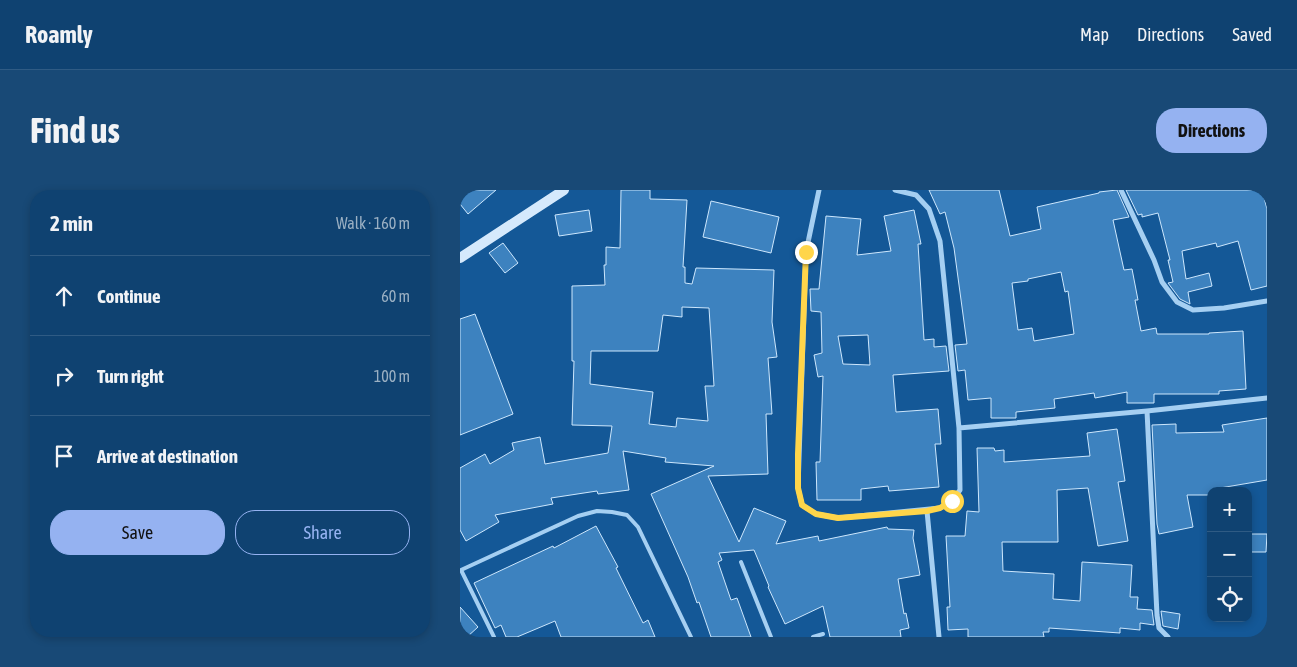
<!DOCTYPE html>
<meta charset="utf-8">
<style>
body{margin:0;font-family:"Asap Condensed",sans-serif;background:#184976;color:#f1f3f6}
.controls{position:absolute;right:15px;bottom:15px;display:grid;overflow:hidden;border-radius:10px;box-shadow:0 2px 8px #0003}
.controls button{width:45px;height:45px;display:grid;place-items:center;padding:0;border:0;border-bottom:1px solid #2f5b84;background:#0f4271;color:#f1f3f6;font:25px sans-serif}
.stop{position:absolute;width:15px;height:15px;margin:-11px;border:4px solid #ffd54a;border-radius:50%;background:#fff}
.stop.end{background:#ffd54a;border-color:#fff;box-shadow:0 1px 5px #0008}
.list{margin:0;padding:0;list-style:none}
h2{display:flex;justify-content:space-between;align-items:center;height:65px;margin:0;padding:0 20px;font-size:21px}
h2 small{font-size:16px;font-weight:400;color:#9bb0c3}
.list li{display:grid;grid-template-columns:32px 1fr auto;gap:15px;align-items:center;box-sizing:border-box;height:80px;padding:0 20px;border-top:1px solid #2f5b84}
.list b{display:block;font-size:19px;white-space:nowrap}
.list em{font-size:16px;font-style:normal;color:#9bb0c3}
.actions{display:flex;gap:10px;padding:15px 20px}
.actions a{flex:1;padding:11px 0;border:1px solid #95b2f1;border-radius:20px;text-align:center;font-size:18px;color:#95b2f1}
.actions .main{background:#95b2f1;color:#111}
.icon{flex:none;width:28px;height:28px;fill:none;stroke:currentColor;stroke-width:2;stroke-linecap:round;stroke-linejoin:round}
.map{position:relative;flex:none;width:807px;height:447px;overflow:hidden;border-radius:20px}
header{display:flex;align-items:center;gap:30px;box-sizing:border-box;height:70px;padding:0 25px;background:#0f4271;border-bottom:1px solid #2f5b84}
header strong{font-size:24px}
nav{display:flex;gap:28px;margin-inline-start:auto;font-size:18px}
.intro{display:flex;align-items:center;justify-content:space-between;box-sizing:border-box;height:120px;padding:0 30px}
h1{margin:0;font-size:35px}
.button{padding:12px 22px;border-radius:20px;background:#95b2f1;color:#111;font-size:18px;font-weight:700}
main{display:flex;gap:30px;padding:0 30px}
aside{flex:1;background:#0f4271;border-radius:20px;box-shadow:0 2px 8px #0003}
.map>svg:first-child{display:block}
.building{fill:#3d82bf;stroke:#cde7fd;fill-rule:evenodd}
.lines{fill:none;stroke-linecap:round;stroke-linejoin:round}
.lane{stroke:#a5cff2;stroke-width:4}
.street{stroke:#a5cff2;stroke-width:5}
.secondary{stroke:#d5e9fc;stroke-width:10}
.route{stroke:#ffd54a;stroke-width:6}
</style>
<header>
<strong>Roamly</strong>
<nav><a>Map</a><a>Directions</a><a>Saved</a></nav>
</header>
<div class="intro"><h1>Find us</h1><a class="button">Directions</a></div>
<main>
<aside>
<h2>2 min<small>Walk · 160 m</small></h2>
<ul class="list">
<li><svg class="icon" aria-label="ahead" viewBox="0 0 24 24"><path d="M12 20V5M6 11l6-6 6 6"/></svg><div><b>Continue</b></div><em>60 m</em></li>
<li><svg class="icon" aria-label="right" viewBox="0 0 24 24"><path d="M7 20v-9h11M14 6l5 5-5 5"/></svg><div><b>Turn right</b></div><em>100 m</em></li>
<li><svg class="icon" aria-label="arrive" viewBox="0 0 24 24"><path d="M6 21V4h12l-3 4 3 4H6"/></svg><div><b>Arrive at destination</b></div></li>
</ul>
<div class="actions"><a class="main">Save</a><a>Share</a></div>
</aside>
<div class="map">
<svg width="807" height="447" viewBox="0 0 807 447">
<rect width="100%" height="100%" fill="#145897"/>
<path class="building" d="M0,0h36l-28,24 -8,-10z
M161,0h29v9l37,1 -4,67h2v16l7,1 4,-16 78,2 -2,52 5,35 -9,1 4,56h-6l2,60 -60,2 31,66 15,-34 32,13 -10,23 42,-8 1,5 68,-14 1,2 26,1 -1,8 7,37 -22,4 6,35 2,-1 3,15 -9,2 1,7h-71l-7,-31 -38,18 -17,-37 1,-1 -15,-36 -35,3 3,7 -4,2 13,38 6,-2 14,39h-40l-12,-35 -2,1 -9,-26 -37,-83 63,-28 -49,-4 1,-4 -43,-7 6,39 -31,4 -1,-3 -46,7 2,6 -58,11 4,7 -33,19 -6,-11v-62l25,-14 5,10 24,-14 -2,-7 28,-6 5,27 63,-11 4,-27 -40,-1 2,-64h-2v-75l33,-1 -1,-20h2v-18l14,1zM222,117l27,1 5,78h-9l3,35 -31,-3 -1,9 -27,-3 4,-32 -63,-8 1,-33h67l5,-36 19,2z
M469,0h70l11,46 31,-7 -4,-22 62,-14v-1l18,-2 12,27 -16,3 11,50 8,-1 6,31h-3l6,31 15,-3 1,6h52v-1l34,-2 3,58 -27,2v3h-65v9h-27v-11l-32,6 -1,-5 -40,6 1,9 -39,4v6h-25v-20l-23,2 -3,-30 -7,1 -3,-26 12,-1 -13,-96 -9,-36 -5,2zM601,82l4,20 3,-1 6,43 -40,7 -2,-13 -14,2 -6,-47 16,-2v-2z
M666,0h136l5,19v77l-16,4 -13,-49 -21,6 -1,-4 -34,8 4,28 23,-6 3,13 -24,6 2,12 -10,-5 -12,-16 5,-1 -5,-22h2l-12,-47 -16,4v-3l-4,1z
M251,11l68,16 -8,36 -68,-16z
M129,20l3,21 -33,5 -4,-21z
M454,20l7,34h-3l6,96 10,-1v8l12,-1 3,25 -56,4 3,37 42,-3 3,35h-6l4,43 -50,4 -1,-5 -27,3v11h-44l-1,-38h4l3,-86 -5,1 -4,-22 8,-2 -1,-41 -10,-1 -1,-22h9l7,-73 35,3 -4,36 34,-4 -7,-35zM408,145l2,30 -27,-1 -5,-28z
M43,53l15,20 -13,10 -16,-20z
M15,124l38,100 -53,21v-116z
M807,228v62l-47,8v3h-9v4h-24l6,32 -34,7 -2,-10 -5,-99 24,-1v9l48,-1 -2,-7z
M657,239l8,52 -7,1 10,59 -30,5 -10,-58 -31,2 1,52h-56l1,29 51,3 -1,25 27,2 2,-39 50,3 -2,32h8l-1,12 15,1 2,15 -14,-2v7l-20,-2v5l-71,-5v4h-6l1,5h-76v-8l-20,1 -1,-23h3l-4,-71h19l2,-25 12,1 -2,-64h17l1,3 9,-1v12l86,-6 -3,-23z
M136,336l22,41 -2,1 27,55 5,-3 7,17h-94l-6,-16 -38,16h-11l-5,-12 -6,3 -21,-45 79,-37 1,2z
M788,344h19l-1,18h-18z
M0,417l18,20 -11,10h-7z
M701,421l19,3 -2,15 -15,-3z"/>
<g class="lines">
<path class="lane" d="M281,372l30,75
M1,380l117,-54 19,-5 15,1 15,3 11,12 53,110
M1,380l33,67
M353,447l10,-3"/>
<path class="street" d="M359,0l-13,62 -8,236 4,17 14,9 22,4 102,-10 12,-7 8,-11 -1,-62 -19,-187 -11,-32 -13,-14 -21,-5
M661,0l33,70 8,22 15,20 16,8 31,-2 43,-7
M687,221l10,204 2,13 9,9
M499,238l188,-17 120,-13
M467,321l12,126"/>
<path class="secondary" d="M0,68l104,-68"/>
</g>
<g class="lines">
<path class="route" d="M346,62l-8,202v34l4,17 14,9 22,4 89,-7 13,-3 12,-7"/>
</g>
</svg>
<div class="controls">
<button>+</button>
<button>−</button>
<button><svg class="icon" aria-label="locate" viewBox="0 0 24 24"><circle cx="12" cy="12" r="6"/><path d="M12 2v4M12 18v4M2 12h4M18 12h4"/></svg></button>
</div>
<div class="stop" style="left:492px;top:311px"></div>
<div class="stop end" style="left:346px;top:62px"></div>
</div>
</main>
